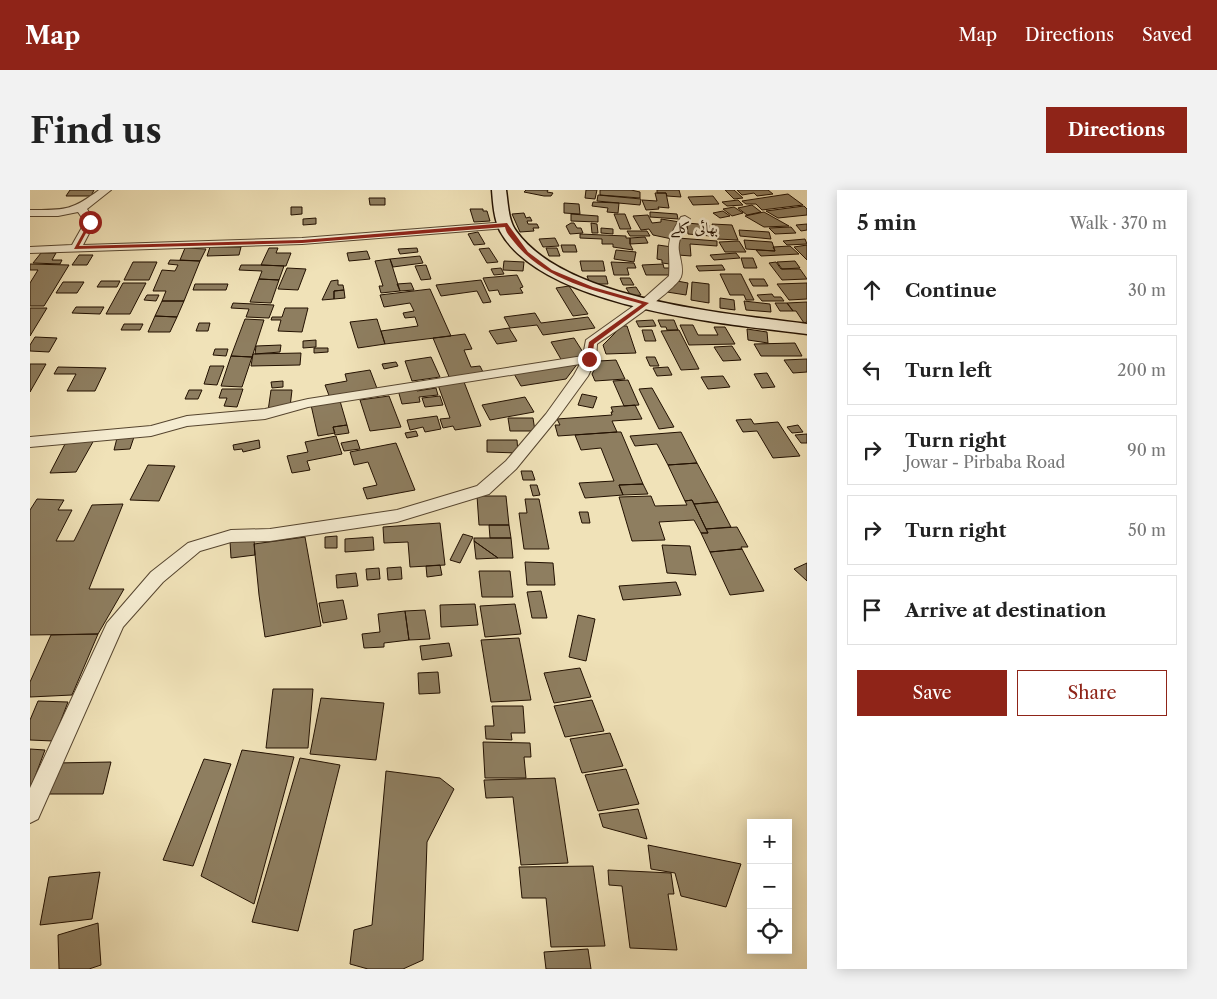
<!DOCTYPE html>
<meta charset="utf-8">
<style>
body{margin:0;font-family:"Libre Caslon Text",Amiri,serif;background:#f2f2f2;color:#222}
.controls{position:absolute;right:15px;bottom:15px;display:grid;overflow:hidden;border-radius:0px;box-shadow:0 2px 12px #0003}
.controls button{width:45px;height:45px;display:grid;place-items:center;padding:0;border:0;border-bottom:1px solid #e0e0e0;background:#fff;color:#222;font:25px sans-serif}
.stop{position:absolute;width:15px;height:15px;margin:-11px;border:4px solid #8f2418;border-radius:50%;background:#fff}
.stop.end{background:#8f2418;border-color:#fff;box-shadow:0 1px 5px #0008}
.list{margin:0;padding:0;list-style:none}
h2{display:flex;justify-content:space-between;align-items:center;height:65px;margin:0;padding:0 20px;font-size:21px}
h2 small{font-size:16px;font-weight:400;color:#767676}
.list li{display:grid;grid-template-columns:32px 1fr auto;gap:15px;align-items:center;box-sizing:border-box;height:70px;margin:0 10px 10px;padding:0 10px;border:1px solid #e0e0e0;border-radius:0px}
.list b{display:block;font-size:19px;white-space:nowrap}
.list p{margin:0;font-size:16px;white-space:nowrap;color:#767676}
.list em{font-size:16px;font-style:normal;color:#767676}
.actions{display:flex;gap:10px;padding:15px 20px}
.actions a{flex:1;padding:11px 0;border:1px solid #8f2418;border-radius:0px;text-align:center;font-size:18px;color:#8f2418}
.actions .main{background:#8f2418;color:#fff}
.icon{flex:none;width:28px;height:28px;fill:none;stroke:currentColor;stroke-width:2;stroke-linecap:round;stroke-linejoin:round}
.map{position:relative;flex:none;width:777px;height:779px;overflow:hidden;border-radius:0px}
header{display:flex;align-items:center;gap:30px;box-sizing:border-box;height:70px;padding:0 25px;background:#8f2418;color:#fff}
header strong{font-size:24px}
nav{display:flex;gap:28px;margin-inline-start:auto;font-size:18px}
.intro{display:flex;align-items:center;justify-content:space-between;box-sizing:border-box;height:120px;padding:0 30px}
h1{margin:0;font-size:35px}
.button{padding:12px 22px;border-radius:0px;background:#8f2418;color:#fff;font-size:18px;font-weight:700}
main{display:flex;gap:30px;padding:0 30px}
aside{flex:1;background:#fff;border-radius:0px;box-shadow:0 2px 12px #0003}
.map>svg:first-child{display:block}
.building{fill:#8e7e60;stroke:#231101}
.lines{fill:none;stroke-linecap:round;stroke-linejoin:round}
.street-casing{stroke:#56452f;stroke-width:2}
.secondary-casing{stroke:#231101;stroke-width:3}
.street{fill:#f5ecd1;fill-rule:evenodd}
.secondary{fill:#f5ecd1;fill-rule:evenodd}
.route{fill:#8f2418}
.labels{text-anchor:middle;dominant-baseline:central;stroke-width:5;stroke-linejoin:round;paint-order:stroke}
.far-quarter-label{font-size:15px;fill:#231101;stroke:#f5ecd1}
</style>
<header>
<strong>Map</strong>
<nav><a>Map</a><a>Directions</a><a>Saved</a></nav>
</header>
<div class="intro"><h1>Find us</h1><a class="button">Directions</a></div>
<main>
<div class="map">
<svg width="777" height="779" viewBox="0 0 777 779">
<rect width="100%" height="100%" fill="#f0e2b8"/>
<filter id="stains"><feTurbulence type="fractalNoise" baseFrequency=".004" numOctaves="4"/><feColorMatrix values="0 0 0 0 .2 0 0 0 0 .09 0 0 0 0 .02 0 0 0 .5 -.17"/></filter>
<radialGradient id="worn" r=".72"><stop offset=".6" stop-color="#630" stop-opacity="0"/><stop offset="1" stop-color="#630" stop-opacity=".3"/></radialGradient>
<path class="building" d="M40,0h24l-3,6h-25z
M496,0h22l-1,2 6,1 -2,3h-7l-20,-4z
M556,0h11l-2,9 -10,-1z
M570,0h31l9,2v6l-40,-3z
M627,0h22l2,7 -14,-1 -1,-3h-9z
M695,0h9l9,8 -9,1z
M707,0h31l5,4 -16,2 -3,-3 -12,2z
M625,3h11l3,15 -11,-1 1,2 -13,1 -4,-10 15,1z
M758,4l15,11 -41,5 -6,-6h-10l-4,-3z
M568,5l43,4 -1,6 -43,-4z
M683,6l6,8 -26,1 -5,-8z
M339,8h16v7h-15z
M708,10l5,5 -16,1 -5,-4z
M563,12l26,1 -1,10 -11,-1 1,-4 -16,-2z
M534,13l15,1 1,10 -16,-1z
M722,15l9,7 -14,3 -9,-7z
M774,16l3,3v6l-29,3 -12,-7z
M261,17h11v7l-11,1z
M704,17l9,6 -11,3 -9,-7z
M440,19h13v2h4l3,10 -16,1z
M693,21l7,5 -10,2 -7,-5z
M620,22l27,2 1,5 -28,-2z
M734,22l25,14 -25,1 -19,-11z
M494,23l2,5 4,-1 2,4h-5l1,3h9l2,4h-6l1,3 -14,1 -8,-18z
M541,24l27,2v6l-27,-1z
M584,24h11l6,15h-11z
M618,25l4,8 9,-1v-3l19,3 -8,17 -19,-4 -4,-6 -8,1 -8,-14z
M286,28v6l-13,1v-6z
M541,33h3l3,5h4l2,5 -13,1 -4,-8z
M561,33l6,1 1,9h-6z
M657,33l22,2 2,11 -23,-2z
M682,34l20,1 6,15 -21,-1z
M777,34v6l-6,1 -5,-6z
M761,37l5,6 -21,1 -6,-6z
M571,38l12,1v5l-12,-1z
M709,40l30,2 2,7 -31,-3z
M597,41h20l3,5h-20z
M448,42l7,12 -11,1 -6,-11z
M550,44l46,2v2h4v6l3,6 -20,-3v-3h-11v-5l-22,-1z
M615,47l3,6 -18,1v-6z
M525,48l4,8 -16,1 -4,-8z
M648,48l39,3v5l-27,-2 1,12 -13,-1z
M775,49l2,5 -20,1 -4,-4z
M714,50l28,2 3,9 -29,-2z
M709,51l7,11h-21l-6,-10z
M531,55h14l2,7h-14z
M628,55l14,2 -2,17 -8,-1v-3l-5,-1z
M777,55v15l-13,-13z
M760,56l9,8 -38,2 -5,-6 19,1 -2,-4z
M180,57h31l-2,8 -32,1z
M155,58l21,1 -6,12 -20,-1z
M239,58h9l-2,5h15l-5,13 -25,-1z
M387,58l1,4 -18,2 -2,-5z
M459,58l9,14 -11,1 -8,-14z
M516,58h11l3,8h-11z
M586,60l20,2 -2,10 -20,-3z
M337,61l3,8 -21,2 -2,-8z
M11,63h15l-4,7h10l-2,4 -27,-1z
M706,63l4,5 -26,2 -4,-5z
M49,65h14l-6,10h-15z
M390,66l3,7 -30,4 -3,-8z
M711,68h12l4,10h-13z
M360,69l10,32 -19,2 -2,-7h4l-8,-25z
M140,70l30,1 -16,40h-22l4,-10h-13l9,-21 13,1 3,-6 -10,-1z
M474,71l20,1 -1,9 -20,-1z
M550,71h23l2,10h-23z
M765,71l5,7 -18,1 -5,-7z
M103,72h24l-8,18h-25z
M581,72l23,1 2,5h-9l2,7h-15z
M746,72l5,7h19l7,10 -25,1 -13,-17z
M0,74l39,1 -25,41h-14v-23l8,-13h-8z
M633,74l1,4h8v7h-26l-4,-10z
M211,75h20l23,1 -5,14 -20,-1 3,-8 -23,-1z
M396,75l5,14 -10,1 -6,-14z
M692,75l3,5 -26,1 -3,-5z
M257,78l19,1 -8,21 -20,-1z
M471,78l3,6 -10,1 -3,-6z
M690,84h21l13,26h-8l-2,-5h-14z
M487,85l6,12 -3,1 3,5 -23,2 -2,-5 -9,1 -6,-13z
M557,86h19l2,8h-18z
M590,88h10l4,7h-11z
M229,89l20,1 -8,23 -21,-1z
M719,89h15l4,7h-15z
M308,90v5h5l1,5 -10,1v8l-12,1 9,-19z
M451,90l10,22 -8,1 -6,-12 -36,5 -5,-11z
M71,91h19l-3,6h-20z
M647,91l11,2 -2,12 -19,-3z
M33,92h21l-7,11h-21z
M662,92l17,2v19l-18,-3z
M93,93h23l-16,31h-24z
M381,93l3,7 -14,1 -3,-7z
M777,93v16l-18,1 -12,-16z
M165,94h33l-2,6h-33z
M539,96l19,28 -15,2 -17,-28z
M606,97l5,8 -10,1 -5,-8z
M400,99l21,47 -66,8 -4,-13 37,-5 -3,-9 -10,1 -2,-5 11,-2 -4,-8 -26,4 -4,-12z
M314,100l1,8 -11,1v-8z
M742,104l2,3h7l3,4h-22l-5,-6z
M117,105h12l-3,6 -12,-1z
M690,108l14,2 1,10 -15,-2z
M132,111h22l-7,16 -22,-1z
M714,111l26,3 1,8 -25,-2z
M777,112v20l-3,1 -8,-12h-3l-6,-8z
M203,113l41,2 -5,13 -23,-1 3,-8 -18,-1z
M745,113h12l6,8h-13z
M46,117h28l-4,7 -28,-1z
M0,118h17l-17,28z
M255,118h23l-6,24 -24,-1 3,-11h-10l1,-3h10z
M505,123l6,10 47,-6 7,11 -52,7 -6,-10 -27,3 -6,-11z
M125,126l22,1 -7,15h-22z
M215,129l19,1 -12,37 -21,-1z
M347,129l8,25 -27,4 -8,-26z
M623,130l3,6 -17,1 -3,-6z
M628,130h16l4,10h-11l-1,-3h-5z
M169,133h11l-2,8h-12z
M94,134h19l-3,6h-19z
M650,135h13l5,10h20l-4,-8h11l10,17 -46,1z
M592,136h5l9,27 -30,1 -3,-9z
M479,138l8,13 -20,3 -8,-13z
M717,139l20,3 1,11 -20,-3z
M612,140h10l4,11h-11z
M649,140l20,39 -18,1 -20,-39z
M435,144l7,15 -8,1 7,17 9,-1 4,8 -34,5 -17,-41z
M5,147l22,1 -8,14 -19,-1v-6z
M544,148l12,19 -24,4 -11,-19z
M286,150v7l-13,1v-7z
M765,153l7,13h-41l-7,-12z
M251,155l-1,7 -25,2 1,-8z
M702,156l9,14 -18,1 -9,-14z
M284,158h14v4l-14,1z
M185,159h13l-2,7 -13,-1z
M271,163l-1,12 -49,1 2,-12z
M201,166l21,1 -10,30 -21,-1z
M401,167l9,20 -28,4 -7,-20z
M616,167h9l4,9h-9z
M777,169v13l-14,1 -9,-13z
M586,170l9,19 -30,2 -3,-7 7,-13z
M366,172l2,4 -14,3 -2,-5z
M548,173l-12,16 -45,7 -8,-14z
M0,174h16l-16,28z
M180,176h14l-7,19 -13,-1z
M28,177l48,1 -11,23h-28l9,-17h-22z
M638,177l4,8 -15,1 -4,-8z
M340,180l8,21 -48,7 -5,-13 22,-4 -2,-7z
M737,183l8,14 -13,1 -8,-14z
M693,186l7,11 -22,2 -7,-12z
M598,190l11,25 -15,1 -11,-25z
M253,191v6l-11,1 -1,-6z
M434,192l17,44 -26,4 -2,-4 -10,2 -3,-9 10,-1 -12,-33z
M386,198l1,3 19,-3 2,7 -19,2 1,5 -18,2 -4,-14z
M622,198l22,39 -15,2 -20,-40z
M192,199h21l-6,18 -13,-1 3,-8h-8z
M159,200h13l-4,9h-13z
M241,200h21l-2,17 -22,4z
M552,204l15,3 -4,11 -15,-3z
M359,206l12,31 -31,4 -10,-31z
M410,206l3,9 -18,2 -3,-9z
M495,207l9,15 -44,8 -8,-15z
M310,211l7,24 -14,2 2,6 -17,3 -7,-31z
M605,215l7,14 -30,2 5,11 -59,4 -3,-11h5l-3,-6 55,-4 -1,-3h2l-2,-5z
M407,226l4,13 -16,3 -2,-5 -13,3 -3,-10z
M478,228h25l2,13h-25z
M721,229l3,5 24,-2 22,34 -27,2 -16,-27 -14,1 -7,-12z
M317,235l2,8 -14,2 -2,-8z
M768,235l5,7 -11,1 -5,-6z
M386,241l2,5 -11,2 -2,-5z
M587,242h4l22,52 -24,1 4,10 -38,3 -6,-15 35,-2 -13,-33 -20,2 -6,-15z
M651,242l16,31 -29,2 -11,-21 -22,2 -5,-10z
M777,244v9h-6l-6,-8z
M306,246l6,18 -35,7 3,9 -18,3 -5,-17 21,-4 -3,-10z
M104,247l-4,12 -16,1 3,-12z
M64,250l-18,32 -26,1 15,-29z
M229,250l1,8 -17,4 -1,-3 -8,1 -1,-5z
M327,250l3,9 -16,2 -3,-8z
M457,250h30l1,13 -31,-1z
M366,253l19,47 -48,9 -4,-11 14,-3 -9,-23 -14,3 -4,-13z
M667,273l21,39 -24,2 -2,-4 -7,1 -17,-36z
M118,275l27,1 -16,35 -29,-1z
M491,281h11l3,9h-12z
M613,294l5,10 -25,1 -4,-10z
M500,295h7l3,10 -7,1z
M447,306h29l3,29h-30z
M621,306l4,10 32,-1 -2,-4 7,-1 16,33h-7l-7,-13 -35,2 6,18 -33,1 -13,-44z
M7,309l27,1 -6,10h14l-16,31h18l18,-36 31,-1 -34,85h35l-26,45 -68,1v-125z
M495,309h14l10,50h-25l-5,-36h8z
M688,312l13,25 -25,2 -12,-25z
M549,322h9l2,11h-8z
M410,333l5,42 -35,2 -2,-25 -24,1 -1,-16z
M459,335h20l2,13h-21z
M707,337l11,20h-7l1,2 -32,3 -9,-19h7l-2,-4z
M433,344l10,3 -13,26 -10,-3z
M307,346v12h-12v-11z
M275,347l16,89 -56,11 -6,-42 -5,-51z
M343,347l1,13 -29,2v-13z
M444,348h37l2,20h-15l-24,-17z
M224,349l1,16 -24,3 -1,-17z
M444,351l24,17 -22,1z
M632,355l28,1 6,29 -29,-2z
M712,359l22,42 -34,4 -20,-43z
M495,372l28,1 2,22h-28z
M777,373v18l-13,-12z
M410,375l2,10 -15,2 -1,-11z
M371,377l1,12 -14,1 -1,-12z
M349,378l1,11 -13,1 -1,-11z
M449,381h31l3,26h-31z
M326,383l2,13 -21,2 -1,-13z
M646,392l5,13 -58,5 -4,-14z
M511,401l6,27h-15l-5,-26z
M313,410l4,19 -24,4 -4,-20z
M445,414l3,21 -37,2 -1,-22z
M485,414l6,30 -36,3 -5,-31z
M395,420l5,29 -21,1 -4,-29z
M375,421l4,29 -25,3v4l-20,1 -2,-14 18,-2 -2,-18z
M548,425l17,4 -9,42 -17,-4z
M68,444l-26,61 -42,2v-15l21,-47z
M489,448l12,62 -40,2 -10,-62z
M419,453l3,13 -30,4 -2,-14z
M550,478l11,29 -37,6 -10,-30z
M408,482l2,21 -21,1 -1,-21z
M243,499h40l-5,59h-42z
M291,508l63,5 -8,57 -66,-6z
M562,510l12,31 -39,6 -11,-31z
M8,511l30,1 -15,39 -23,-1v-20z
M462,516h31l2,27h-14l1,7 -26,-1 -1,-13h9z
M580,543l13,33 -41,7 -12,-34z
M453,552l47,1 1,14h-7l2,21h-41z
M0,559l15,1 -15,40z
M212,560l52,7 -40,147 -53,-28z
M270,568l40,7 -42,166 -46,-9z
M174,569l27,5 -38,102 -30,-6z
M81,572l-8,32h-57l10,-31z
M596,579l13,35 -41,7 -13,-36z
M356,581l54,7 14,11 -27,53 -4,118 -20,9h-35l-18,-5 4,-34 18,-5z
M525,588l13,85 -47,2 -8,-68 -27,1 -2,-18z
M608,619l9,30 -44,-12 -4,-13z
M618,655l93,19 -15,43 -45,-11 -6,-23 -24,-4z
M563,676l12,80 -54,1 -5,-49h-24l-3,-31z
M578,680l63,3 3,21h-6l9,56 -47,-2 -8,-62 -13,-1z
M70,682l-8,47 -52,6 9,-48z
M68,733l3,42 -12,4h-30l-1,-34z
M558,759l3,20h-45l-2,-17z"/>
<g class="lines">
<defs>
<path id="street" d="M69,0h12l-24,19 8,13 -12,23 219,-7 205,-16 5,3 -5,3 -205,16 -272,9v-6l42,-2 13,-23 -7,-10 -20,4h-28v-6c35,0 41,1 69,-20z
M655,26l5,3c-5,10 -13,20 -11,32 1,8 5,18 2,26 -5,13 -69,57 -84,67l-1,15 -8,17 -32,44 -40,49 -27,25 -92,28 -127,19 -39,1 -31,9 -37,31 -40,45 -85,192 -8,4v-35l77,-165 44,-51 37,-29 43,-13 39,-1 127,-19 80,-24 29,-25 40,-47 28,-39 6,-11 -272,43 -43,12 -78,7 -36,10 -121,11v-10l121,-11 36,-10 78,-7 43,-10 275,-43 3,-16 56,-40 27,-24c2,-30 -6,-31 12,-59z"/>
<path id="secondary" d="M462,0h14c2,13 2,30 10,41 50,70 210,82 291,93v10c-80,-10 -265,-26 -307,-103 -6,-12 -7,-28 -8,-41z"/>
</defs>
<use href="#street" class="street-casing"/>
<use href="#secondary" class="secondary-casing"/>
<use href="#street" class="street"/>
<use href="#secondary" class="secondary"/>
</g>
<path class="route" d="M60,30l2,2 -13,24 223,-6 205,-17 21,29 24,18 41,17 56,16 -55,41 -2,15 -3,2 -3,-2 3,-17 53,-38c-46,-13 -96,-23 -127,-61 -4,-5 -9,-10 -10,-16l-203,16 -228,6z"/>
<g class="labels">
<g class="far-quarter-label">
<text x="664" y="37">بھائی كلے</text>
</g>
</g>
<rect width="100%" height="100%" filter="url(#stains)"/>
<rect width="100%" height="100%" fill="url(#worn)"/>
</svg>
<div class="controls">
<button>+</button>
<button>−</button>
<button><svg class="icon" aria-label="locate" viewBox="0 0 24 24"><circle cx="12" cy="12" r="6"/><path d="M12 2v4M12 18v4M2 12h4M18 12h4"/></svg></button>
</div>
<div class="stop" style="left:60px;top:32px"></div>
<div class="stop end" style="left:559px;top:169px"></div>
</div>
<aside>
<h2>5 min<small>Walk · 370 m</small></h2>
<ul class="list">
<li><svg class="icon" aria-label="ahead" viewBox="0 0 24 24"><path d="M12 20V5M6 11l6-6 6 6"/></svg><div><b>Continue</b></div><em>30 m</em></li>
<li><svg class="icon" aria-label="left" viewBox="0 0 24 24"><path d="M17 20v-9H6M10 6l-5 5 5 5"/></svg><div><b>Turn left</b></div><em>200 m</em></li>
<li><svg class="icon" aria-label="right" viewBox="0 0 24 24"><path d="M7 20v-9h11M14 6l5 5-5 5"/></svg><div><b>Turn right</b><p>Jowar - Pirbaba Road</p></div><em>90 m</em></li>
<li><svg class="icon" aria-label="right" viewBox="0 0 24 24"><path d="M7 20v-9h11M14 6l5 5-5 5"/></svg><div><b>Turn right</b></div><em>50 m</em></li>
<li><svg class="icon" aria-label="arrive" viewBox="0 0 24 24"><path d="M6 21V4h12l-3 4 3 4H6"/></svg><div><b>Arrive at destination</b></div></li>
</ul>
<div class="actions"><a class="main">Save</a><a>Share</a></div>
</aside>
</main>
